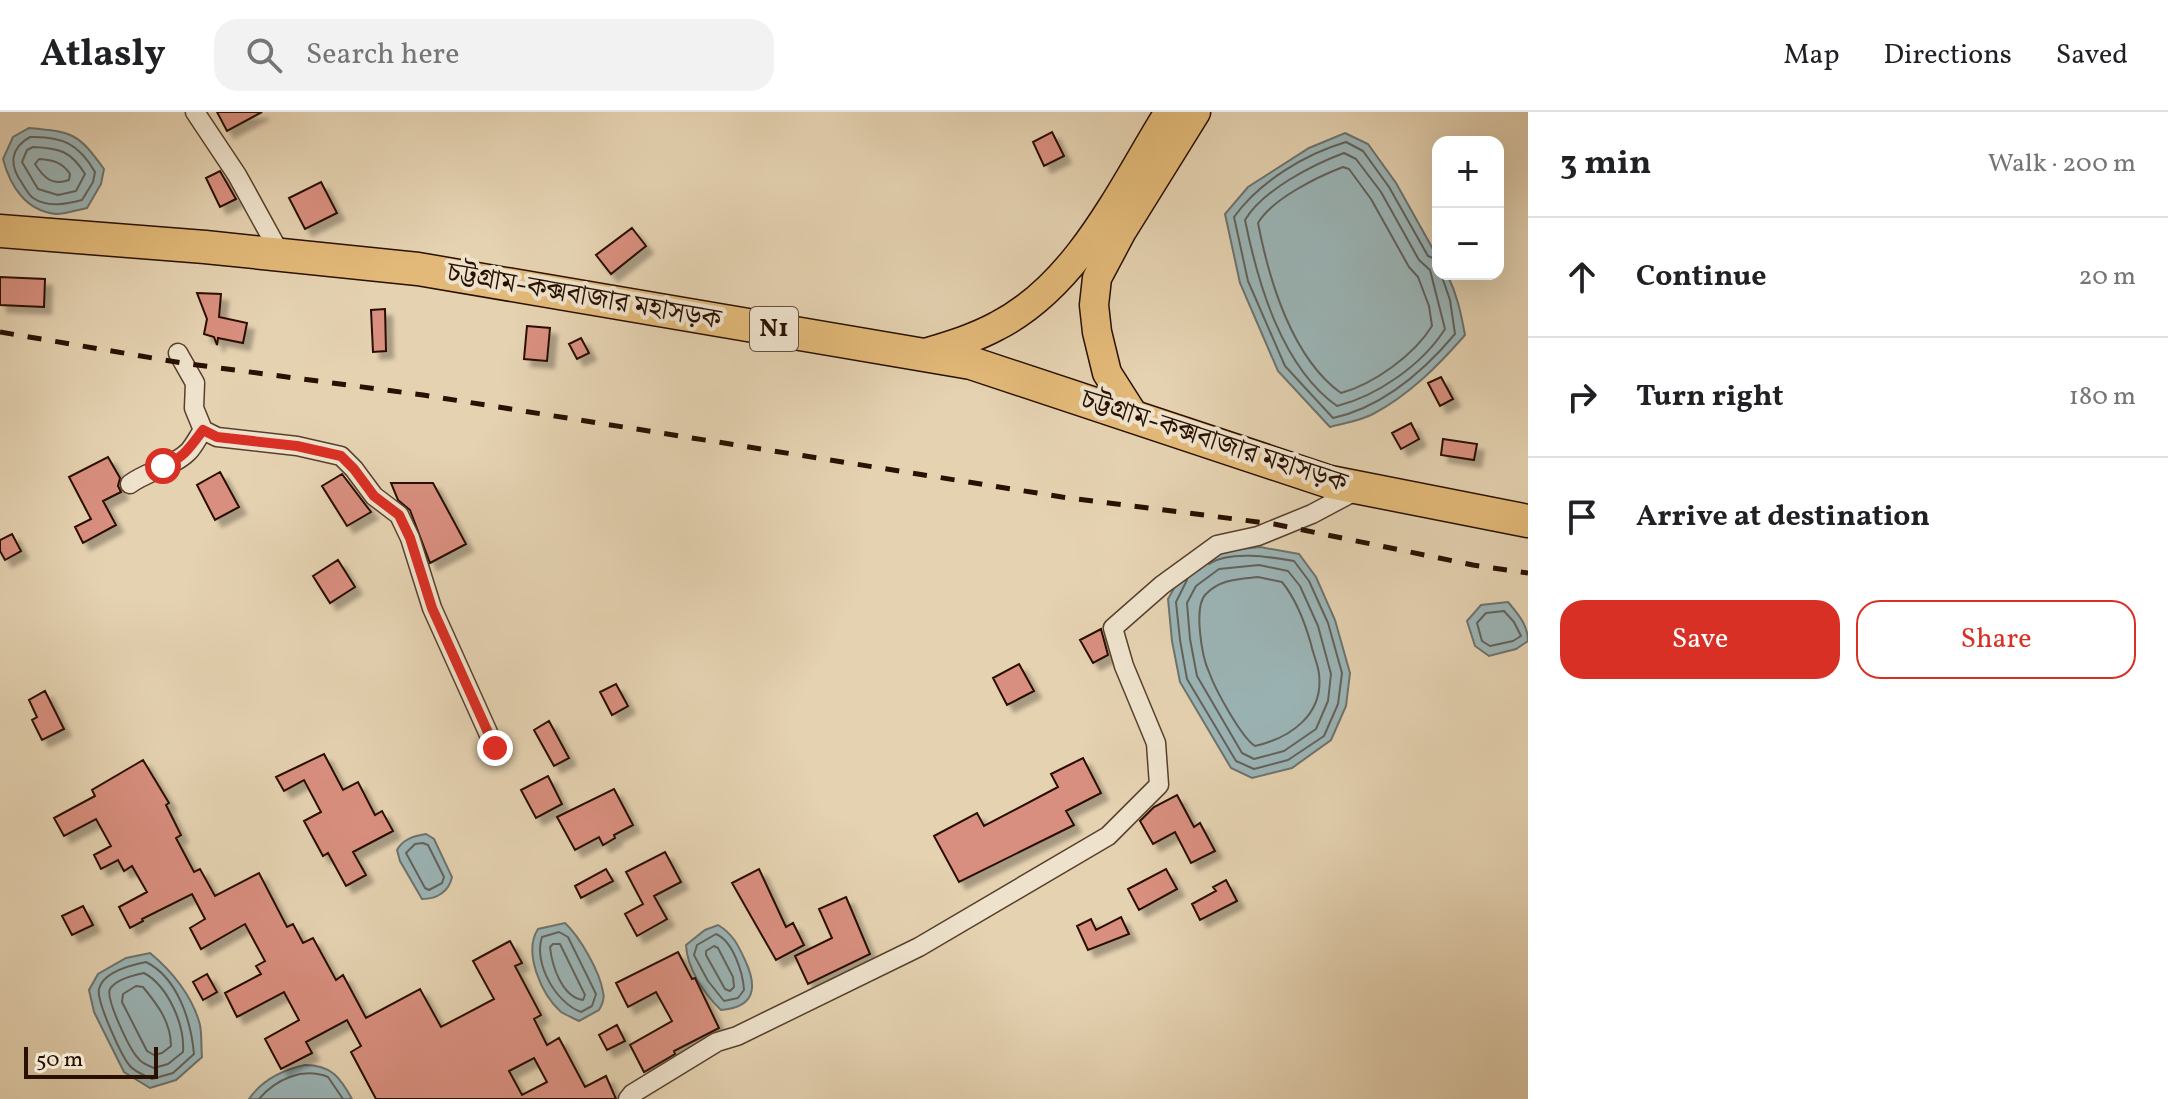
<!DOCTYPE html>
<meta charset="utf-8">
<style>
body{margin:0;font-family:Vollkorn,"Noto Serif Bengali",serif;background:#f2f2f2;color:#202124}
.controls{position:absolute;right:24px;top:24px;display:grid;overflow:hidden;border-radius:16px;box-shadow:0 8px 32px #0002}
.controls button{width:72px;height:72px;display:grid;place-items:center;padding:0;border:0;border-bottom:2px solid #e0e0e0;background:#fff;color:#202124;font:40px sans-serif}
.scale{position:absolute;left:24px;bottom:20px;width:134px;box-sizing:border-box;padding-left:8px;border:4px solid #291000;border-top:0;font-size:22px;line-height:28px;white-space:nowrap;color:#291000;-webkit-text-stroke:6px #eee2cc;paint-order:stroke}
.stop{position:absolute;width:24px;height:24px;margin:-18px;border:6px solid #d93025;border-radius:50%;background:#fff}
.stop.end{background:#d93025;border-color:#fff;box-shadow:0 2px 8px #0008}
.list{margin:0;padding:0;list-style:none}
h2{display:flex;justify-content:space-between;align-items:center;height:104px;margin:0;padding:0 32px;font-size:34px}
h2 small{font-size:26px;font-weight:400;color:#757577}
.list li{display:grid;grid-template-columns:52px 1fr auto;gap:24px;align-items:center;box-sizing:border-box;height:120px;padding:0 32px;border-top:2px solid #e0e0e0}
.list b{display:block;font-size:30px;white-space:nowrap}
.list em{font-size:26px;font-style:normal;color:#757577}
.actions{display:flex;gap:16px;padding:24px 32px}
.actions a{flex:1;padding:18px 0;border:2px solid #d93025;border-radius:24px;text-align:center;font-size:28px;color:#d93025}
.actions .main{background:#d93025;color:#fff}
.icon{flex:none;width:44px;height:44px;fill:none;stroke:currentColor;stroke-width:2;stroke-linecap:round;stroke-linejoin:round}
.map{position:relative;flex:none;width:1528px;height:987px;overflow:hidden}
header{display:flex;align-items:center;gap:48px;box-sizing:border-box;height:112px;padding:0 40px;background:#fff;border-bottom:2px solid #e0e0e0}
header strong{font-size:38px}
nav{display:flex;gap:44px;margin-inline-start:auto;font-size:28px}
.search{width:560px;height:72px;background:#f2f2f2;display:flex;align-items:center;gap:20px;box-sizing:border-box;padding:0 28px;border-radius:24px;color:#757577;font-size:30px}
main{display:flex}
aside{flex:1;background:#fff}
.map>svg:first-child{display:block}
.water{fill:#9bb5b7;stroke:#6d736e;stroke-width:2}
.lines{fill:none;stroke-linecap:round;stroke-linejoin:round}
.shore{stroke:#62625c;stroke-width:2}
.building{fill:#d98f7f;stroke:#291000;stroke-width:2;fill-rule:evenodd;filter:url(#shadow)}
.street-casing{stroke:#58402c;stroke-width:21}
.primary-casing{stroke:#291000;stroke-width:31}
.highway-casing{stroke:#291000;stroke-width:35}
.street{stroke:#eee2cc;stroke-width:18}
.primary{stroke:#e2b978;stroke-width:28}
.highway{stroke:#e2b978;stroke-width:32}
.rail{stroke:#291000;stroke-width:5;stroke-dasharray:14 14;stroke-linecap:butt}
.route{stroke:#d93025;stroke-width:10}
.labels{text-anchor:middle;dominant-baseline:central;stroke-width:8;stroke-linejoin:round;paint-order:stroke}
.shield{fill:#eee2cc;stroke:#644f3d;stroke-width:2}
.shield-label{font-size:26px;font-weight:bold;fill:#291000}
.street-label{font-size:28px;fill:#291000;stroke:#eee2cc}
</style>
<header>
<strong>Atlasly</strong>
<div class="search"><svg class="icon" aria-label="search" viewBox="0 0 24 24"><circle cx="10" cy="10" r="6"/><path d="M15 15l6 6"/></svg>Search here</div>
<nav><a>Map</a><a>Directions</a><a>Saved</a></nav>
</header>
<main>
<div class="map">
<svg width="1528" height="987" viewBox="0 0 1528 987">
<defs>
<filter id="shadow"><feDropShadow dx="7" dy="7" stdDeviation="2" flood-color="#0004"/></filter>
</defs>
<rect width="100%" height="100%" fill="#e5d2b1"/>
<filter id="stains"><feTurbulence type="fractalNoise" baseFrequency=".0025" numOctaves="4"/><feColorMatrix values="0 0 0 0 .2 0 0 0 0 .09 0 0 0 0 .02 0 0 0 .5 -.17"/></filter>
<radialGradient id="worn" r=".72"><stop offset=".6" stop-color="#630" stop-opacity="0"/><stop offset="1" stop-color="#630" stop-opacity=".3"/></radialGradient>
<path class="water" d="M29,16c44,4 49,5 75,41l-3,15 -14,24c-9,2 -22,6 -31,6 -30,-3 -46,-28 -53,-55l10,-22z
M1345,21l23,11 28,39 42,75v16h9c10,20 14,39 18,61 -27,31 -56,60 -92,79 -13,7 -29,9 -43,13l-52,-56 -38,-88 -15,-69 23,-27 61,-39z
M1260,435l39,7 17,23 19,43 15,53 -4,33 -15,34 -39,28 -40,10 -21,-10 -51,-86 -8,-41 -4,-42 14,-25 31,-22z
M1508,490c10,12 20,23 20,39l-12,8 -27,7 -14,-10 -8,-25 14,-16z
M426,722l8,5 18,38c-3,14 -14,22 -30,22l-22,-38 -3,-11c6,-11 17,-14 29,-16z
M565,811c15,14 35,49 38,69 2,6 -1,13 -4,18l-20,11c-6,-3 -13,-6 -18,-9 -20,-18 -38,-60 -23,-83z
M718,813c15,9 20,20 27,35 13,28 10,47 -24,50 -17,-16 -34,-42 -35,-65l19,-15z
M150,841c22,18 43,44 50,72 2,10 1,22 2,32l-26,23 -26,8 -26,-16 -30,-60 -5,-22 9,-16 28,-16z
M305,953c26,0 35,12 47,34h-103c13,-19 33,-29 56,-34z"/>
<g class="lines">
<path class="shore" d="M30,25c32,-1 49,7 65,35l-2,10 -11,18c-15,4 -34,8 -49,-2 -4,-3 -8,-10 -11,-15 -13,-18 -12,-35 8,-46z
M33,35c26,1 38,4 52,27l-9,17 -18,4 -20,-6 -16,-27 5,-12z
M1344,41l12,6 25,33 38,68 11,10 15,59c-23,36 -68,67 -108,77 -55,-39 -79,-122 -92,-186 18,-30 67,-55 99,-67z
M39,47c14,1 23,3 31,15l-1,6c-17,6 -25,-2 -34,-16z
M1343,55l6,2 22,30 38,68 9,10 11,29 3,20c-18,29 -58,58 -91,67 -49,-35 -72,-113 -83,-170 14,-24 59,-46 85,-56z
M1438,148l-10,-4 -39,-69 -26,-36 -17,-9c-41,12 -87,40 -112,75l14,64 37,85 48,52c50,-11 90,-46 122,-84l-5,-34 -9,-26
M1259,453l29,6 12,15 18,40 13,48 -3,27 -12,28 -32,22 -30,8 -12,-6 -45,-77 -7,-37 -3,-36 9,-17 23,-17z
M1258,465l24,5c14,17 23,41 29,62 2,10 7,20 8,30 5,41 -29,64 -64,72 -14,-9 -40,-57 -46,-74 -7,-15 -16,-66 -3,-78 14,-15 33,-15 52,-17z
M1187,468l-11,22 4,38 7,39 49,82 18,8 34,-9 36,-24 14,-32 4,-31 -14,-50 -19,-42 -15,-20c-23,-4 -64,-11 -85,3
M1504,499l10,11 7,14 -8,5 -23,5 -8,-5 -5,-18 9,-10z
M423,731l5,2 16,32 -2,6 -13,7 -4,-2 -19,-35 9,-9z
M559,820l9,5 28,57 -4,12 -11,6c-25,-9 -48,-49 -39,-75z
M716,822c17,7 27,39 28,56l-6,8 -14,3 -16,-20 -14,-26 3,-10z
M553,832h7l25,51 -2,5c-21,-3 -31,-34 -33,-53z
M714,834l4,2 15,29 1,10 -4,4 -5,-2 -19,-34v-4z
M146,850c32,16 45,59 48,92l-21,19 -21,6c-6,-3 -17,-7 -22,-13 -8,-9 -34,-65 -31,-77 4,-17 32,-24 47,-27z
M144,861c24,13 41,52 39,79l-15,12 -14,4c-5,-2 -13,-5 -16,-10 -8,-8 -33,-60 -28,-69 6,-10 24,-14 34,-16z
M136,874l7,1c14,17 28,35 28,59l-9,7 -8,2 -7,-4 -25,-49 1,-8z
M259,987c17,-20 44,-32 69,-22l15,22"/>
</g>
<path class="building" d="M217,0h45l-35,19z
M1052,20l12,24 -20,10 -11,-24z
M220,59l16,28 -16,8 -14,-29z
M321,70l16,31 -32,16 -16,-31z
M632,116l14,18 -35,28 -15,-19z
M0,165l45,2 -1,28 -44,-2z
M197,181l24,1 -2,23 28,6 -4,20 -25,-5 -1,7 -3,-8 -10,-3 3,-15z
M385,197l1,42 -13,1 -2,-42z
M527,214l23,2 -3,33 -23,-2z
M581,226l8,15 -12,6 -8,-15z
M1441,265l12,22 -13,7 -12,-23z
M1411,311l8,16 -18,10 -9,-16z
M1443,327l34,5 -3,16 -33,-5z
M108,345l12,21 -2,8 3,6 -18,9 13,24 -33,18 -8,-16 16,-8 -22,-42z
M220,360l19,35 -24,13 -18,-35z
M342,362l29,38 -24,14 -25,-40z
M391,371h42l33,61 -36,19 -20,-53 -12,-10z
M12,422l9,17 -16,9 -5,-9v-11z
M338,448l17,27 -25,16 -17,-27z
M1101,517l7,26 -15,8 -13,-23z
M1019,552l15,27 -27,14 -14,-27z
M616,572l12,22 -16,9 -12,-23z
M45,579l19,38 -22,11 -10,-20 5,-3 -8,-17z
M549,609l20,37 -15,8 -20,-36z
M324,642l19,36 15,-8 17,33 7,-4 11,20 -40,21 13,23 -20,11 -18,-33 -5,3 -19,-35 17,-9 -17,-32 -20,11 -8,-14z
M1083,646l18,35 -35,18 8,14 -115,57 -25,-46 43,-23 7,13 74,-39 -7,-13z
M143,648l26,43 -3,2 15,30 -5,3 18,34 6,-3 15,27 44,-23 28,54 6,-3 10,19 10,-5 23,42 7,-5 23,43 54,-29 21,38 53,-28 -21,-38 37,-20 12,22 -7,3 26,49 -7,4 13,26 12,-7 26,49 21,-11 10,23h-240l-25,-47 10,-6 -14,-26 -41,22 6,11 -31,16 -16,-30 34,-19 -15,-28 -47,25 -12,-24 36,-19 -5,-8 9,-5 -20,-37 -44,25 -11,-21 15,-9 -13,-25 -50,25 1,2 -13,7 -11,-21 28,-15 -15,-26 -8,5 -6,-11 -17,9 -7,-14 17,-9 -15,-27 -32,17 -10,-18 41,-22 -3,-6zM534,946l13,24 -25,13 -13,-24z
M548,664l14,28 -26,14 -15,-28z
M614,677l19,36 -19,10 1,3 -12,7 -4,-8 -24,13 -18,-33z
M1177,683l17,32 6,-4 15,28 -24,12 -16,-31 -22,12 -13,-23 14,-14z
M665,740l16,30 -27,14 13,23 -30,17 -12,-22 18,-10 -17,-32z
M606,757l7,12 -32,17 -6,-12z
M759,757l27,58 7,-4 11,22 -28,15 -44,-77z
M1166,757l11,20 -38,21 -11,-21z
M1226,768l11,21 -37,19 -8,-16 24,-13 -3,-4z
M846,785l24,57 -62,30 -13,-28 37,-18 -13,-29z
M83,794l10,19 -21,10 -10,-19z
M1121,805l8,17 -41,16 -11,-24 14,-7 5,11z
M678,840l14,27 3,-1 24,50 -45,23 1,3 -31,18 -14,-27 42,-24 -16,-29 -28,15 -12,-24z
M207,862l10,18 -14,8 -10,-18z
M617,913l8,16 -18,9 -8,-15z"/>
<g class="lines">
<defs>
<path id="street" d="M195,0l42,63 44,80
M178,241l17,30 -1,25 9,22 14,7 80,9 44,10 13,13 20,27 25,19 11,23 22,70 63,140
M130,372c17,-13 43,-17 58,-32 6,-6 10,-15 15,-22
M628,987l4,-5 85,-52 20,-6 182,-89 189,-111 51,-51 -3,-42 -32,-77 -11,-38 49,-43 55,-40 41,-9 54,-22 47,-25"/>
<path id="primary" d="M922,242c26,-8 51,-15 75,-28 82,-42 125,-139 172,-214
M1135,305l-28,-44 -10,-41 -3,-27 3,-27 25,-47 74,-119"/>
<path id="highway" d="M0,119l205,16 213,22 553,94 359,119 198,39"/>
</defs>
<use href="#street" class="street-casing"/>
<use href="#primary" class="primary-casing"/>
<use href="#highway" class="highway-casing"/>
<use href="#street" class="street"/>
<use href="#primary" class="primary"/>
<use href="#highway" class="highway"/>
<path class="rail" d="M0,220l182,31 241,32 639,102 212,27 199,41 55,8"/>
</g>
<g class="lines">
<path class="route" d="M163,354c21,-8 27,-19 40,-36l14,7 80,9 44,10 13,13 20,27 25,19 11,23 22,70 63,140"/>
</g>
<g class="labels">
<rect class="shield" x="750" y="195" width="48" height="44" rx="6"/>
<g class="shield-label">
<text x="774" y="217">N1</text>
</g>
<g class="street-label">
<text transform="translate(584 185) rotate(10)">চট্টগ্রাম-কক্সবাজার মহাসড়ক</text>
<text transform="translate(1214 330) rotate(18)">চট্টগ্রাম-কক্সবাজার মহাসড়ক</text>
</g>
</g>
<rect width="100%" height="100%" filter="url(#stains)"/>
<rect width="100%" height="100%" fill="url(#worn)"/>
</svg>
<div class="controls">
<button>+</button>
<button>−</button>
</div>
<div class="scale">50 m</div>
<div class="stop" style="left:163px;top:354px"></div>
<div class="stop end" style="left:495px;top:636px"></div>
</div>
<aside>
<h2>3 min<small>Walk · 200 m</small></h2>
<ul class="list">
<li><svg class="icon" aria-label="ahead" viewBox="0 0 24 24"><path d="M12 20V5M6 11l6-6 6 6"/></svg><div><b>Continue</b></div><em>20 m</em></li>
<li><svg class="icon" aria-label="right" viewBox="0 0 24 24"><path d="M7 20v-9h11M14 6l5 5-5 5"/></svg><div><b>Turn right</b></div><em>180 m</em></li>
<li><svg class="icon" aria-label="arrive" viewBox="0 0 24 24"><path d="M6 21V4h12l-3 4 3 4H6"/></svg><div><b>Arrive at destination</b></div></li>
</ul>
<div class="actions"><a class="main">Save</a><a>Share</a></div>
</aside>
</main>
